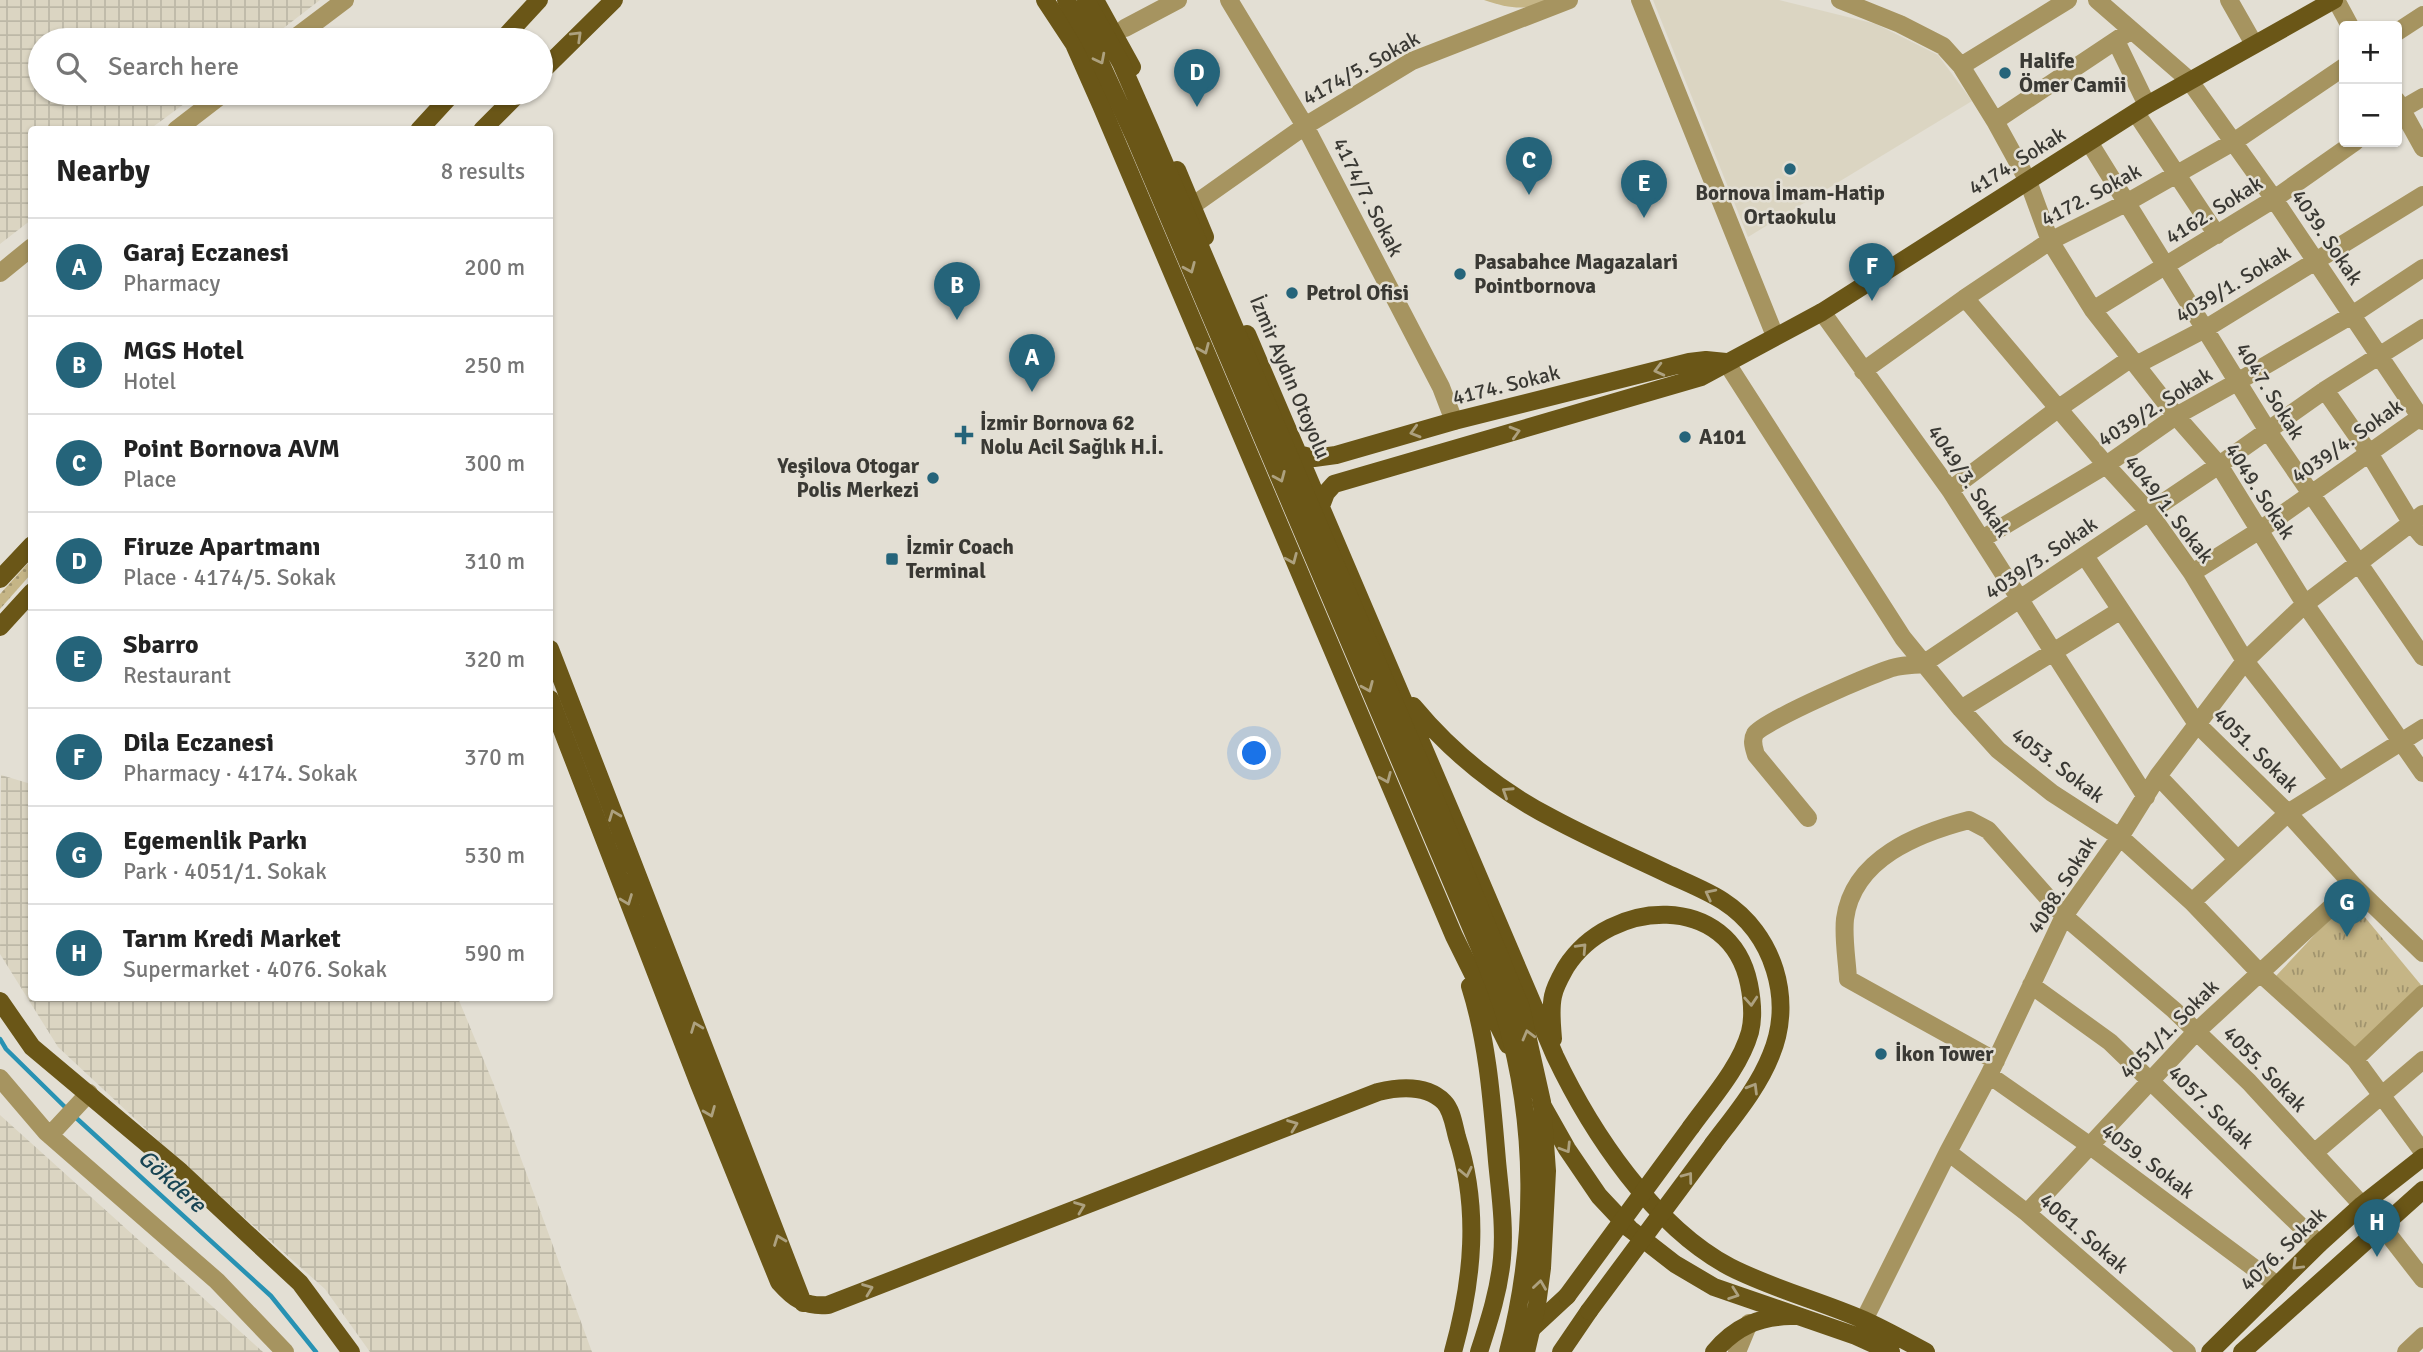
<!DOCTYPE html>
<meta charset="utf-8">
<style>
body{margin:0;font-family:Signika,sans-serif;background:#f6f6f6;color:#222}
.controls{position:absolute;right:21px;top:21px;display:grid;overflow:hidden;border-radius:7px;box-shadow:0 2px 5px #0004}
.controls button{width:63px;height:63px;display:grid;place-items:center;padding:0;border:0;border-bottom:2px solid #e0e0e0;background:#fff;color:#222;font:35px sans-serif}
.you{position:absolute;left:1255px;top:754px;width:24px;height:24px;margin:-18px;border:5px solid #fff;border-radius:50%;background:#1a73e8;box-shadow:0 0 0 10px #1a73e833}
.badge{display:grid;place-items:center;width:46px;height:46px;border-radius:50%;background:#25647a;color:#fff;font-size:23px;font-weight:700}
.pin{position:absolute;translate:-50% -58px;filter:drop-shadow(0 2px 4px #0008)}
.pin::after{content:'';position:absolute;top:37px;width:24px;height:21px;background:inherit;clip-path:polygon(0 0,100% 0,50% 100%)}
.list{margin:0;padding:0;list-style:none}
h2{display:flex;justify-content:space-between;align-items:center;height:91px;margin:0;padding:0 28px;font-size:30px}
h2 small{font-size:23px;font-weight:400;color:#767676}
.list li{display:grid;grid-template-columns:46px 1fr auto;gap:21px;align-items:center;box-sizing:border-box;height:98px;padding:0 28px;border-top:2px solid #e0e0e0}
.list b{display:block;font-size:26px;white-space:nowrap}
.list p{margin:0;font-size:23px;white-space:nowrap;color:#767676}
.list em{font-size:23px;font-style:normal;color:#767676}
.icon{flex:none;width:38px;height:38px;fill:none;stroke:currentColor;stroke-width:2;stroke-linecap:round;stroke-linejoin:round}
.map{position:relative;flex:none;width:2423px;height:1352px;overflow:hidden}
.search{position:absolute;background:#fff;box-shadow:0 2px 5px #0004;left:28px;top:28px;width:525px;height:77px;display:flex;align-items:center;gap:18px;box-sizing:border-box;padding:0 24px;border-radius:38px;color:#767676;font-size:26px}
.panel{position:absolute;background:#fff;box-shadow:0 2px 5px #0004;left:28px;top:126px;width:525px;height:875px;border-radius:7px}
.map>svg:first-child{display:block}
.built{fill:#dbd5c2}
.industrial{fill:url(#industrial-grid)}
.grass{fill:url(#grass-dots)}
.park{fill:url(#park-tufts)}
.pitch{fill:#c5b586}
.lines{fill:none;stroke-linecap:round;stroke-linejoin:round}
.stream{stroke:#2892b3;stroke-width:4.5}
.minor{stroke:#a69460;stroke-width:18}
.major{stroke:#6a5617;stroke-width:18}
.major-bridge{stroke:#6a5617;stroke-width:18}
.oneway{stroke:#ada17f}
.poi-dot{fill:#25647a;stroke:#e3dfd4;stroke-width:2.5}
.labels{text-anchor:middle;dominant-baseline:central;stroke-width:5;stroke-linejoin:round;paint-order:stroke}
.poi-label{font-size:21px;font-weight:bold;fill:#3a3934;stroke:#e3dfd4;text-anchor:start}
.street-label{font-size:21px;fill:#3a3934;stroke:#e3dfd4}
.water-label{font-size:23px;font-style:italic;fill:#184453;stroke:#e3dfd4}
</style>
<div class="map">
<svg width="2423" height="1352" viewBox="0 0 2423 1352">
<defs>
<pattern id="industrial-grid" width="8" height="8" patternUnits="userSpaceOnUse" patternTransform="scale(1.75)"><rect width="8" height="8" fill="#dbd5c2"/><path d="M0 4h8M4 0v8" fill="none" stroke="#bdb8a7"/></pattern>
<pattern id="grass-dots" width="8" height="8" patternUnits="userSpaceOnUse" patternTransform="scale(1.75)"><rect width="8" height="8" fill="#c5b586"/><path d="M2 2h.1M6 6h.1" fill="none" stroke="#a1946e" stroke-width="1.8" stroke-linecap="round"/></pattern>
<pattern id="park-tufts" width="24" height="20" patternUnits="userSpaceOnUse" patternTransform="scale(1.75)"><rect width="24" height="20" fill="#c5b586"/><path d="M3 7l-1-3M5 7V3M7 7l1-3M15 17l-1-3M17 17v-4M19 17l1-3" fill="none" stroke="#a1946e"/></pattern>
</defs>
<rect width="100%" height="100%" fill="#e3dfd4"/>
<path class="built" d="M1653,0h126l97,24 62,31 34,46 -224,136z"/>
<path class="industrial" d="M0,0h320l-52,40h-228v53h159l-49,36 -118,1 -1,90 -31,24z
M1,775l30,9 1,214h426l36,87 98,267h-222l-45,-63 -147,-130 -120,-112 -58,-93z
M0,1115l263,237h-263z"/>
<path class="grass" d="M31,560v14l-31,35v-15z"/>
<path class="park" d="M2349,898l72,87 -63,67 -82,-76z"/>
<path class="pitch" d="M1484,0h73c-29,10 -44,10 -73,0z"/>
<g class="lines">
<path class="stream" d="M0,1039l6,10 61,60
M73,1115l198,181 45,56"/>
<path class="minor" d="M1229,0l76,126 136,261 13,34
M1640,0l135,336
M1840,0l60,24 43,22 18,20 34,55 33,60 22,60 43,69 83,106 43,49 86,139 118,169
M2097,0l92,80 85,119 149,222
M2229,0l25,44
M2336,0l14,26
M1125,28l53,-28
M2397,32l26,-17
M292,40l53,-40
M2116,41l31,64
M1961,66l107,-66
M2397,101l26,47
M2397,112l26,-15
M2136,113l81,122
M1995,121l135,-90
M176,130l48,-37
M2089,142l179,289 155,226
M1192,206l113,-80 107,-65 157,-61
M0,273l32,-26
M1965,298l141,167 42,46 44,62 53,88 94,120
M2093,310l181,-111 81,-57
M1822,312l128,178 196,307
M1726,362l177,276 58,71 37,41 54,43 68,44 72,65 67,70 96,87 68,93
M2136,365l69,-36 218,-134
M1863,371l102,-73 85,-57 76,-38 109,-62 109,-74
M2325,390l44,63 43,71 11,13
M1950,490l109,-82 71,-49
M1982,539l124,-74 70,-49 61,-34 115,-67 71,-47
M2085,556l112,168 91,89 66,73 69,67
M2192,573l68,-43 163,-115
M1961,709l160,-99
M2158,776l79,83
M1808,818l-52,-63c-2,-7 -5,-14 -1,-21 6,-12 123,-63 141,-67 9,-2 19,-2 27,-3l296,-199 106,-75 98,-62
M2192,902l96,-89 135,-85
M2031,985l79,57 209,202
M2355,1059l68,-65
M1996,1061l-148,-82c-1,-19 -5,-41 -3,-60 8,-61 74,-86 124,-99l19,10 76,86 110,94 75,72 113,123
M1989,1075l100,70 188,140
M0,1078l46,54 171,149 68,71
M50,1135l39,-42
M1948,1152l79,61 160,139
M2314,1153l109,-93
M2027,1213l169,-181 158,-146
M2381,1225l42,54
M1864,1320l84,-168 41,-77 75,-159 56,-79 38,-61 87,-115 60,-57 118,-90
M1737,1352l12,-29
M2406,1352l17,-16"/>
<path class="major" d="M1045,0l29,44 27,61 353,831 54,109
M1095,0l37,67
M502,40l37,-40
M541,72l73,-72
M419,130l34,-37
M482,130l37,-37
M1177,170l28,67
M1247,334l308,722c36,76 99,171 175,211 43,22 91,34 134,53 22,10 42,21 62,32
M1298,454l16,4 22,-3 118,-34 235,-59 17,-2 20,2
M1321,506l5,-13 8,-9 367,-107 121,-65 325,-207 187,-105
M0,579l32,-34
M0,627l32,-35
M550,649l253,654
M550,699l149,385 80,198c15,17 26,25 49,23l550,-213c21,-5 49,-7 66,10 8,8 10,24 13,35 23,71 16,143 -4,215
M1413,706c39,47 85,84 139,112 37,20 76,37 114,55 19,9 40,17 57,28 51,33 71,99 48,154 -13,33 -37,61 -58,89
M1470,986c18,57 22,117 27,175 3,32 8,65 5,97 -3,33 -13,63 -23,94
M0,1001l32,46 149,125 119,111 51,69
M1553,1039c-1,-14 -3,-29 0,-43 2,-10 8,-20 13,-29 44,-69 164,-76 183,17 3,15 5,32 1,48 -10,35 -38,66 -59,95
M1541,1103l26,46 32,47 31,33 45,35 39,23 142,49 35,16
M1526,1334l41,-38
M1561,1352l28,-41
M1714,1352c21,-25 44,-35 76,-36
M2210,1352l109,-108 43,-39 61,-48
M2242,1352l181,-162"/>
<path class="major-bridge" d="M1066,0l24,40 45,98 344,808c9,23 19,46 26,70 32,109 32,226 3,336
M1086,0l35,63 29,66 279,655 92,224 21,94 5,69 -5,97 -5,37 -11,47
M1567,1296l124,-169
M1589,1311l124,-167"/>
</g>
<defs><path id="oneway-chevron" d="M-2-3.5L2.5 0L-2 3.5" fill="none" stroke-width="1.6" stroke-linecap="round" stroke-linejoin="round" transform="scale(1.75)"/></defs>
<g class="oneway">
<use href="#oneway-chevron" transform="translate(577 36) rotate(-44)"/>
<use href="#oneway-chevron" transform="translate(1100 59) rotate(63)"/>
<use href="#oneway-chevron" transform="translate(1190 268) rotate(67)"/>
<use href="#oneway-chevron" transform="translate(1204 349) rotate(67)"/>
<use href="#oneway-chevron" transform="translate(1659 370) rotate(166)"/>
<use href="#oneway-chevron" transform="translate(1415 432) rotate(164)"/>
<use href="#oneway-chevron" transform="translate(1515 432) rotate(-16)"/>
<use href="#oneway-chevron" transform="translate(1280 477) rotate(67)"/>
<use href="#oneway-chevron" transform="translate(1292 559) rotate(67)"/>
<use href="#oneway-chevron" transform="translate(1368 687) rotate(67)"/>
<use href="#oneway-chevron" transform="translate(1386 778) rotate(67)"/>
<use href="#oneway-chevron" transform="translate(1507 792) rotate(-147)"/>
<use href="#oneway-chevron" transform="translate(614 815) rotate(-111)"/>
<use href="#oneway-chevron" transform="translate(1710 894) rotate(-153)"/>
<use href="#oneway-chevron" transform="translate(627 900) rotate(69)"/>
<use href="#oneway-chevron" transform="translate(1582 948) rotate(-47)"/>
<use href="#oneway-chevron" transform="translate(1751 1001) rotate(86)"/>
<use href="#oneway-chevron" transform="translate(696 1027) rotate(-111)"/>
<use href="#oneway-chevron" transform="translate(1528 1035) rotate(-105)"/>
<use href="#oneway-chevron" transform="translate(1753 1088) rotate(-59)"/>
<use href="#oneway-chevron" transform="translate(710 1112) rotate(68)"/>
<use href="#oneway-chevron" transform="translate(1293 1125) rotate(-21)"/>
<use href="#oneway-chevron" transform="translate(1566 1148) rotate(58)"/>
<use href="#oneway-chevron" transform="translate(1466 1172) rotate(78)"/>
<use href="#oneway-chevron" transform="translate(1688 1177) rotate(-53)"/>
<use href="#oneway-chevron" transform="translate(1080 1207) rotate(-21)"/>
<use href="#oneway-chevron" transform="translate(779 1240) rotate(-111)"/>
<use href="#oneway-chevron" transform="translate(2297 1265) rotate(136)"/>
<use href="#oneway-chevron" transform="translate(1540 1285) rotate(-82)"/>
<use href="#oneway-chevron" transform="translate(868 1289) rotate(-21)"/>
<use href="#oneway-chevron" transform="translate(1734 1294) rotate(20)"/>
</g>
<g class="poi-dot">
<circle cx="2005" cy="73" r="7"/>
<circle cx="1790" cy="169" r="7"/>
<circle cx="1460" cy="274" r="7"/>
<circle cx="1292" cy="293" r="7"/>
<path d="M960.5 424.5h7v7h7v7h-7v7h-7v-7h-7v-7h7z"/>
<circle cx="1685" cy="437" r="7"/>
<circle cx="933" cy="478" r="7"/>
<rect x="885" y="552" width="14" height="14" rx="3.5"/>
<circle cx="1881" cy="1054" r="7"/>
</g>
<g class="labels">
<g class="poi-label">
<text x="2019" y="61">Halife<tspan x="2019" dy="24">Ömer Camii</tspan></text>
<text x="1790" y="193" text-anchor="middle">Bornova İmam-Hatip<tspan x="1790" dy="24">Ortaokulu</tspan></text>
<text x="1474" y="262">Pasabahce Magazalari<tspan x="1474" dy="24">Pointbornova</tspan></text>
<text x="1306" y="293">Petrol Ofisi</text>
<text x="980" y="423">İzmir Bornova 62<tspan x="980" dy="24">Nolu Acil Sağlık H.İ.</tspan></text>
<text x="1699" y="437">A101</text>
<text x="919" y="466" text-anchor="end">Yeşilova Otogar<tspan x="919" dy="24">Polis Merkezi</tspan></text>
<text x="906" y="547">İzmir Coach<tspan x="906" dy="24">Terminal</tspan></text>
<text x="1895" y="1054">İkon Tower</text>
</g>
<g class="street-label">
<text transform="translate(1361 68) rotate(-29)">4174/5. Sokak</text>
<text transform="translate(2017 161) rotate(-32)">4174. Sokak</text>
<text transform="translate(2091 195) rotate(-28)">4172. Sokak</text>
<text transform="translate(1368 197) rotate(63)">4174/7. Sokak</text>
<text transform="translate(2214 210) rotate(-32)">4162. Sokak</text>
<text transform="translate(2327 237) rotate(56)">4039. Sokak</text>
<text transform="translate(2233 284) rotate(-31)">4039/1. Sokak</text>
<text transform="translate(1290 377) rotate(67)">İzmir Aydın Otoyolu</text>
<text transform="translate(1506 385) rotate(-14)">4174. Sokak</text>
<text transform="translate(2270 391) rotate(58)">4047. Sokak</text>
<text transform="translate(2155 407) rotate(-32)">4039/2. Sokak</text>
<text transform="translate(2347 441) rotate(-35)">4039/4. Sokak</text>
<text transform="translate(1969 481) rotate(56)">4049/3. Sokak</text>
<text transform="translate(2260 491) rotate(57)">4049. Sokak</text>
<text transform="translate(2169 509) rotate(52)">4049/1. Sokak</text>
<text transform="translate(2041 558) rotate(-34)">4039/3. Sokak</text>
<text transform="translate(2256 750) rotate(45)">4051. Sokak</text>
<text transform="translate(2058 765) rotate(37)">4053. Sokak</text>
<text transform="translate(2062 885) rotate(-58)">4088. Sokak</text>
<text transform="translate(2169 1029) rotate(-45)">4051/1. Sokak</text>
<text transform="translate(2265 1069) rotate(46)">4055. Sokak</text>
<text transform="translate(2211 1107) rotate(44)">4057. Sokak</text>
<text transform="translate(2148 1161) rotate(37)">4059. Sokak</text>
<text transform="translate(2084 1233) rotate(41)">4061. Sokak</text>
<text transform="translate(2283 1249) rotate(-44)">4076. Sokak</text>
</g>
<g class="water-label">
<text transform="translate(172 1181) rotate(42)">Gökdere</text>
</g>
</g>
</svg>
<div class="controls">
<button>+</button>
<button>−</button>
</div>
<div class="you"></div>
<div class="pin badge" style="left:1032px;top:392px">A</div>
<div class="pin badge" style="left:957px;top:320px">B</div>
<div class="pin badge" style="left:1529px;top:195px">C</div>
<div class="pin badge" style="left:1197px;top:107px">D</div>
<div class="pin badge" style="left:1644px;top:218px">E</div>
<div class="pin badge" style="left:1872px;top:301px">F</div>
<div class="pin badge" style="left:2347px;top:937px">G</div>
<div class="pin badge" style="left:2377px;top:1257px">H</div>
<div class="search"><svg class="icon" aria-label="search" viewBox="0 0 24 24"><circle cx="10" cy="10" r="6"/><path d="M15 15l6 6"/></svg>Search here</div>
<section class="panel">
<h2>Nearby<small>8 results</small></h2>
<ul class="list">
<li><span class="badge">A</span><div><b>Garaj Eczanesi</b><p>Pharmacy</p></div><em>200 m</em></li>
<li><span class="badge">B</span><div><b>MGS Hotel</b><p>Hotel</p></div><em>250 m</em></li>
<li><span class="badge">C</span><div><b>Point Bornova AVM</b><p>Place</p></div><em>300 m</em></li>
<li><span class="badge">D</span><div><b>Firuze Apartmanı</b><p>Place · 4174/5. Sokak</p></div><em>310 m</em></li>
<li><span class="badge">E</span><div><b>Sbarro</b><p>Restaurant</p></div><em>320 m</em></li>
<li><span class="badge">F</span><div><b>Dila Eczanesi</b><p>Pharmacy · 4174. Sokak</p></div><em>370 m</em></li>
<li><span class="badge">G</span><div><b>Egemenlik Parkı</b><p>Park · 4051/1. Sokak</p></div><em>530 m</em></li>
<li><span class="badge">H</span><div><b>Tarım Kredi Market</b><p>Supermarket · 4076. Sokak</p></div><em>590 m</em></li>
</ul>
</section>
</div>
